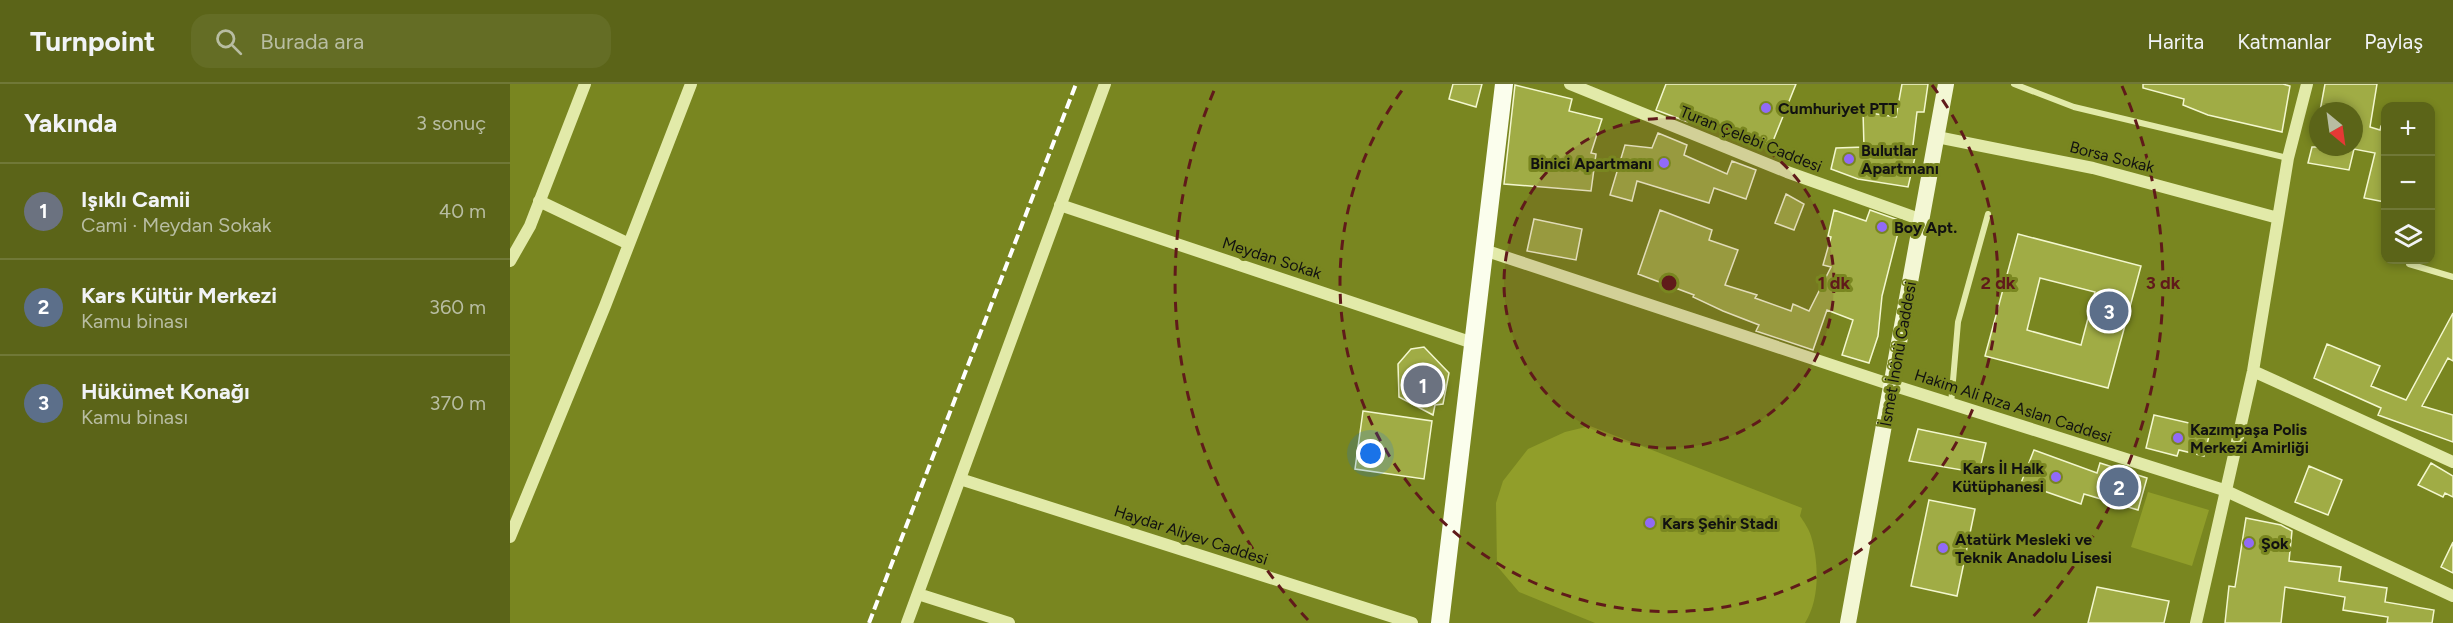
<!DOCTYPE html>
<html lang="tr">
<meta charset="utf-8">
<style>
body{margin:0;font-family:Figtree,sans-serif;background:#646d25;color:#f1f3f6}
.controls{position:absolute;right:18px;top:18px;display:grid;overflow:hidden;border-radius:12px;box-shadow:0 3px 9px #0003}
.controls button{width:54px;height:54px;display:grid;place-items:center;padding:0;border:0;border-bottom:2px solid #707837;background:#5b6418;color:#f1f3f6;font:30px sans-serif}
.compass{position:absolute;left:1799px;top:18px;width:54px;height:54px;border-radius:50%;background:#5b6418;box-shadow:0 3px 9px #0003;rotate:151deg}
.you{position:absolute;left:861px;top:370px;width:21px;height:21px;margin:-15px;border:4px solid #fff;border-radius:50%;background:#1a73e8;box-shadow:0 0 0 9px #1a73e833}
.badge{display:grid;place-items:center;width:39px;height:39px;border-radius:50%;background:#eead8d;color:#fff;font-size:20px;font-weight:700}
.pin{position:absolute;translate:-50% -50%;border:3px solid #fff;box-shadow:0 2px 6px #0006}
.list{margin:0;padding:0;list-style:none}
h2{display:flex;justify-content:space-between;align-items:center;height:78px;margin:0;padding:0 24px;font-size:26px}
h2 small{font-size:20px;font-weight:400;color:#b8bda2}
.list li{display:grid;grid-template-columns:39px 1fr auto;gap:18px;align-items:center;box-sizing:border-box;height:96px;padding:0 24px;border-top:2px solid #707837}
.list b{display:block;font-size:22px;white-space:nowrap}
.list p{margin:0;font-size:20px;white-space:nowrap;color:#b8bda2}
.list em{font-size:20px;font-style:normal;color:#b8bda2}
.icon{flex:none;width:33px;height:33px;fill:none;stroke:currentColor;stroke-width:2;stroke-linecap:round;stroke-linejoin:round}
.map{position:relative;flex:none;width:1943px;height:539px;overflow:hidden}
header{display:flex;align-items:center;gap:36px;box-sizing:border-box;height:84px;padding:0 30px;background:#5b6418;border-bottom:2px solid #707837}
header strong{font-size:28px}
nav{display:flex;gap:33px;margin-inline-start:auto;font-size:21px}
.search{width:420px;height:54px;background:#646d25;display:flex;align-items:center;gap:15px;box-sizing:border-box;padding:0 21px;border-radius:18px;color:#b8bda2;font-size:22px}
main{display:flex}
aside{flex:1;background:#5b6418}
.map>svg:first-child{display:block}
.green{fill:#919e2a}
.building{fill:#a0ac45;stroke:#f3f7ce;stroke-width:1.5;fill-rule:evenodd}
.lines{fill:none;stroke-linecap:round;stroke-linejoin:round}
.service{stroke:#e2eaa9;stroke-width:6}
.minor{stroke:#e2eaa9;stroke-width:12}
.secondary{stroke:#f3f7d4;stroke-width:16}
.primary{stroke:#fbfeed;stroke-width:18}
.rail{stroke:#fff;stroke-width:4;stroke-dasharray:10 4.5;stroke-linecap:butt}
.ring{fill:none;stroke:#601a1a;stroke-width:3;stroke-dasharray:10 8}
.poi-dot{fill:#916af7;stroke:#798620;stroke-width:2}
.labels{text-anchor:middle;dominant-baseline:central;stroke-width:6;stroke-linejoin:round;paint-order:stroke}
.poi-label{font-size:16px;font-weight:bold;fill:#111;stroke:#798620;text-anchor:start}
.street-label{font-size:16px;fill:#111;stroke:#798620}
.centre{fill:#601a1a;stroke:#798620;stroke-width:3}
.ring-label{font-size:18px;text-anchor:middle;font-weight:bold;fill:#601a1a;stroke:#798620;stroke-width:6;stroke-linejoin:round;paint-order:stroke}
</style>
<header>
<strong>Turnpoint</strong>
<div class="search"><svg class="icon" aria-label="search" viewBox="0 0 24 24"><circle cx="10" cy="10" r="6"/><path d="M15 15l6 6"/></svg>Burada ara</div>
<nav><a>Harita</a><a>Katmanlar</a><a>Paylaş</a></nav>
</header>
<main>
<aside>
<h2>Yakında<small>3 sonuç</small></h2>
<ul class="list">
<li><span class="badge" style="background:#6b7280">1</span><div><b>Işıklı Camii</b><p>Cami · Meydan Sokak</p></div><em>40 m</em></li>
<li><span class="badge" style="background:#5c6f8a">2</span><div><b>Kars Kültür Merkezi</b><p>Kamu binası</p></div><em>360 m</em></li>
<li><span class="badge" style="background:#5c6f8a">3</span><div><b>Hükümet Konağı</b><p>Kamu binası</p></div><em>370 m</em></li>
</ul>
</aside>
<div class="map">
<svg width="1943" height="539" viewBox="0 0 1943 539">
<rect width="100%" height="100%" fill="#798620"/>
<path class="green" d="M1080,342l212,82 -2,8c4,6 9,13 11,20 8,27 9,63 -6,87h-210l-76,-31 -22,-26 -1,-63 7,-22 25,-32 37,-17z
M1638,408l61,18 -17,56 -61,-19z"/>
<path class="building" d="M943,0h29l-6,23 -27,-8z
M1156,0h130l-25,62 -81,-30 -2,6 -32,-12z
M1392,0h26l-4,28h-7l-5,41h4l-8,34 -50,-8 -27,-10 5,-21 28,-1 -1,-35 33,5z
M1633,0h140l7,2 -8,46 -74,-17 -25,-10 1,-6 -41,-11z
M1815,0h52l-7,43 10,3 1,-4h4v76l-21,-4 11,-45 -21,-4 -5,21 -41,-7 4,-16h42v-36h-34z
M1005,1l57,14 -3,12 33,8 -11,34 5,1 -5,37 -87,-7z
M1148,49l29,12 -3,10 43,19 5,-13 24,9 -10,29 -32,-11 -5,15 -72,-22 -5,20 -22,-6 15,-50 27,3z
M1276,110l18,10 -10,26 -19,-7z
M1150,126l52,20 -3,10 29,10 -13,35 32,10 -2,3 36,13 2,-7 16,7 22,-44 -8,-2 8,-28 -3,-1 6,-26 32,11 4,-11 31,11 -19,75 -4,40 -9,27 -27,-8 11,-35 -26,-10 -14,40 -57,-19 3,-6 -36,-14 -30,-14 1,-2 -56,-21z
M1024,135l48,10 -6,31 -49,-9z
M1508,150l123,32 -33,122 -123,-32zM1530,194l55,14 -14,53 -54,-15z
M1943,229v48l-5,-3 -26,48 31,9v27l-75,-27 3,-7 -67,-30 13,-34 53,22 -9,20 35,14z
M914,263l25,26 -6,31 -8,1 -2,10 -34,-18 -1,-33 13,-15z
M853,327l69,10 -8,58 -69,-10z
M1644,331l57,13 -7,28 -25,-6 -2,6 -31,-8z
M1408,345l68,14 -7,30 -70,-12z
M1524,366l63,23 3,-10 47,15 -9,32 -54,-16 -3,10 -60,-21z
M1921,379l22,13v21l-8,-4 -2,4 -25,-12z
M1799,382l33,14 -14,35 -33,-13z
M1419,416l46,9 -18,87 -46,-10z
M1736,434l35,7 11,6 -3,30 52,6 -2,14 48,7 -2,14 49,8 -2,13h-45l1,-6 -45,-7 2,-13 -60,-10 -4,36h-56l4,-37 6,1z
M1943,458v31l-12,-6z
M1587,503l72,14 -5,22h-76z"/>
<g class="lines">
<path class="service" d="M1504,0l60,23 214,51
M1899,180l44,13
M1441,320l7,-82 30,-108"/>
<path class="minor" d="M1060,0l217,88 135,48
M1427,53l156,31 185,50
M29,117l90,43
M550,121l413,138
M974,166l408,135 332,105 229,106
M0,177l20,-35 55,-142
M1743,287l200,91
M450,395l452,144
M0,453l95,-231 86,-222
M408,510l91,29
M397,539l198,-539
M1686,539l57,-252 35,-213 19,-74"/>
<path class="secondary" d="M1338,539l98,-539"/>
<path class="primary" d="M930,539l64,-539"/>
<path class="rail" d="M359,539l207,-539"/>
</g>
<circle cx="1159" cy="199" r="165" fill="#601a1a" fill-opacity=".12"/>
<g class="ring">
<circle cx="1159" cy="199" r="165"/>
<path d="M1422 1A329 329 0 1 1 896 1"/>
<path d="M798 536A494 494 0 0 1 706 2M1612 2A494 494 0 0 1 1520 536"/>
</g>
<g class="poi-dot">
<circle cx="1256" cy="24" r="6"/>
<circle cx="1339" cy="75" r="6"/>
<circle cx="1154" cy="79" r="6"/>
<circle cx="1372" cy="143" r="6"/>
<circle cx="1668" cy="354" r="6"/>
<circle cx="1546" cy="393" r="6"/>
<circle cx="1140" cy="439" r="6"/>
<circle cx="1739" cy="459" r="6"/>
<circle cx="1433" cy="464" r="6"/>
</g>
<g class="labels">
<g class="poi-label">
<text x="1268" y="24">Cumhuriyet PTT</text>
<text x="1351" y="66">Bulutlar<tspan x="1351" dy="18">Apartmanı</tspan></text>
<text x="1142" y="79" text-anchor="end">Binici Apartmanı</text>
<text x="1384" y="143">Boy Apt.</text>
<text x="1680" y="345">Kazımpaşa Polis<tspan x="1680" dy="18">Merkezi Amirliği</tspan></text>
<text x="1534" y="384" text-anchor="end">Kars İl Halk<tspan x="1534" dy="18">Kütüphanesi</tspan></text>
<text x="1152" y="439">Kars Şehir Stadı</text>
<text x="1445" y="455">Atatürk Mesleki ve<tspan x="1445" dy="18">Teknik Anadolu Lisesi</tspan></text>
<text x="1751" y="459">Şok</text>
</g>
<g class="street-label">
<text transform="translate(1241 55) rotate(22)">Turan Çelebi Caddesi</text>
<text transform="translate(1602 73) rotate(14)">Borsa Sokak</text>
<text transform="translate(762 174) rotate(18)">Meydan Sokak</text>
<text transform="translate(1388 270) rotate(-80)">İsmet İnönü Caddesi</text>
<text transform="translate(1503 322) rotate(18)">Hakim Ali Rıza Aslan Caddesi</text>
<text transform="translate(681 451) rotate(18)">Haydar Aliyev Caddesi</text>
</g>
</g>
<circle cx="1159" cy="199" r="9" class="centre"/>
<g class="ring-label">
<text x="1324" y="205">1 dk</text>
<text x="1488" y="205">2 dk</text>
<text x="1653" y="205">3 dk</text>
</g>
</svg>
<div class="controls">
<button>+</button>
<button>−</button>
<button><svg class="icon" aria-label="layers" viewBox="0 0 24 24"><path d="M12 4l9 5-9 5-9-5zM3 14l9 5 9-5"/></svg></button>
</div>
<svg class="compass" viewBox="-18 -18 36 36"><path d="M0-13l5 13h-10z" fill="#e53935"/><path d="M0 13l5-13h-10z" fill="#b8bda2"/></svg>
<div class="you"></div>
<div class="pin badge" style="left:913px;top:301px;background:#6b7280">1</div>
<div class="pin badge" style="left:1609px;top:403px;background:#5c6f8a">2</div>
<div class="pin badge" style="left:1599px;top:227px;background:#5c6f8a">3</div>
</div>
</main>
